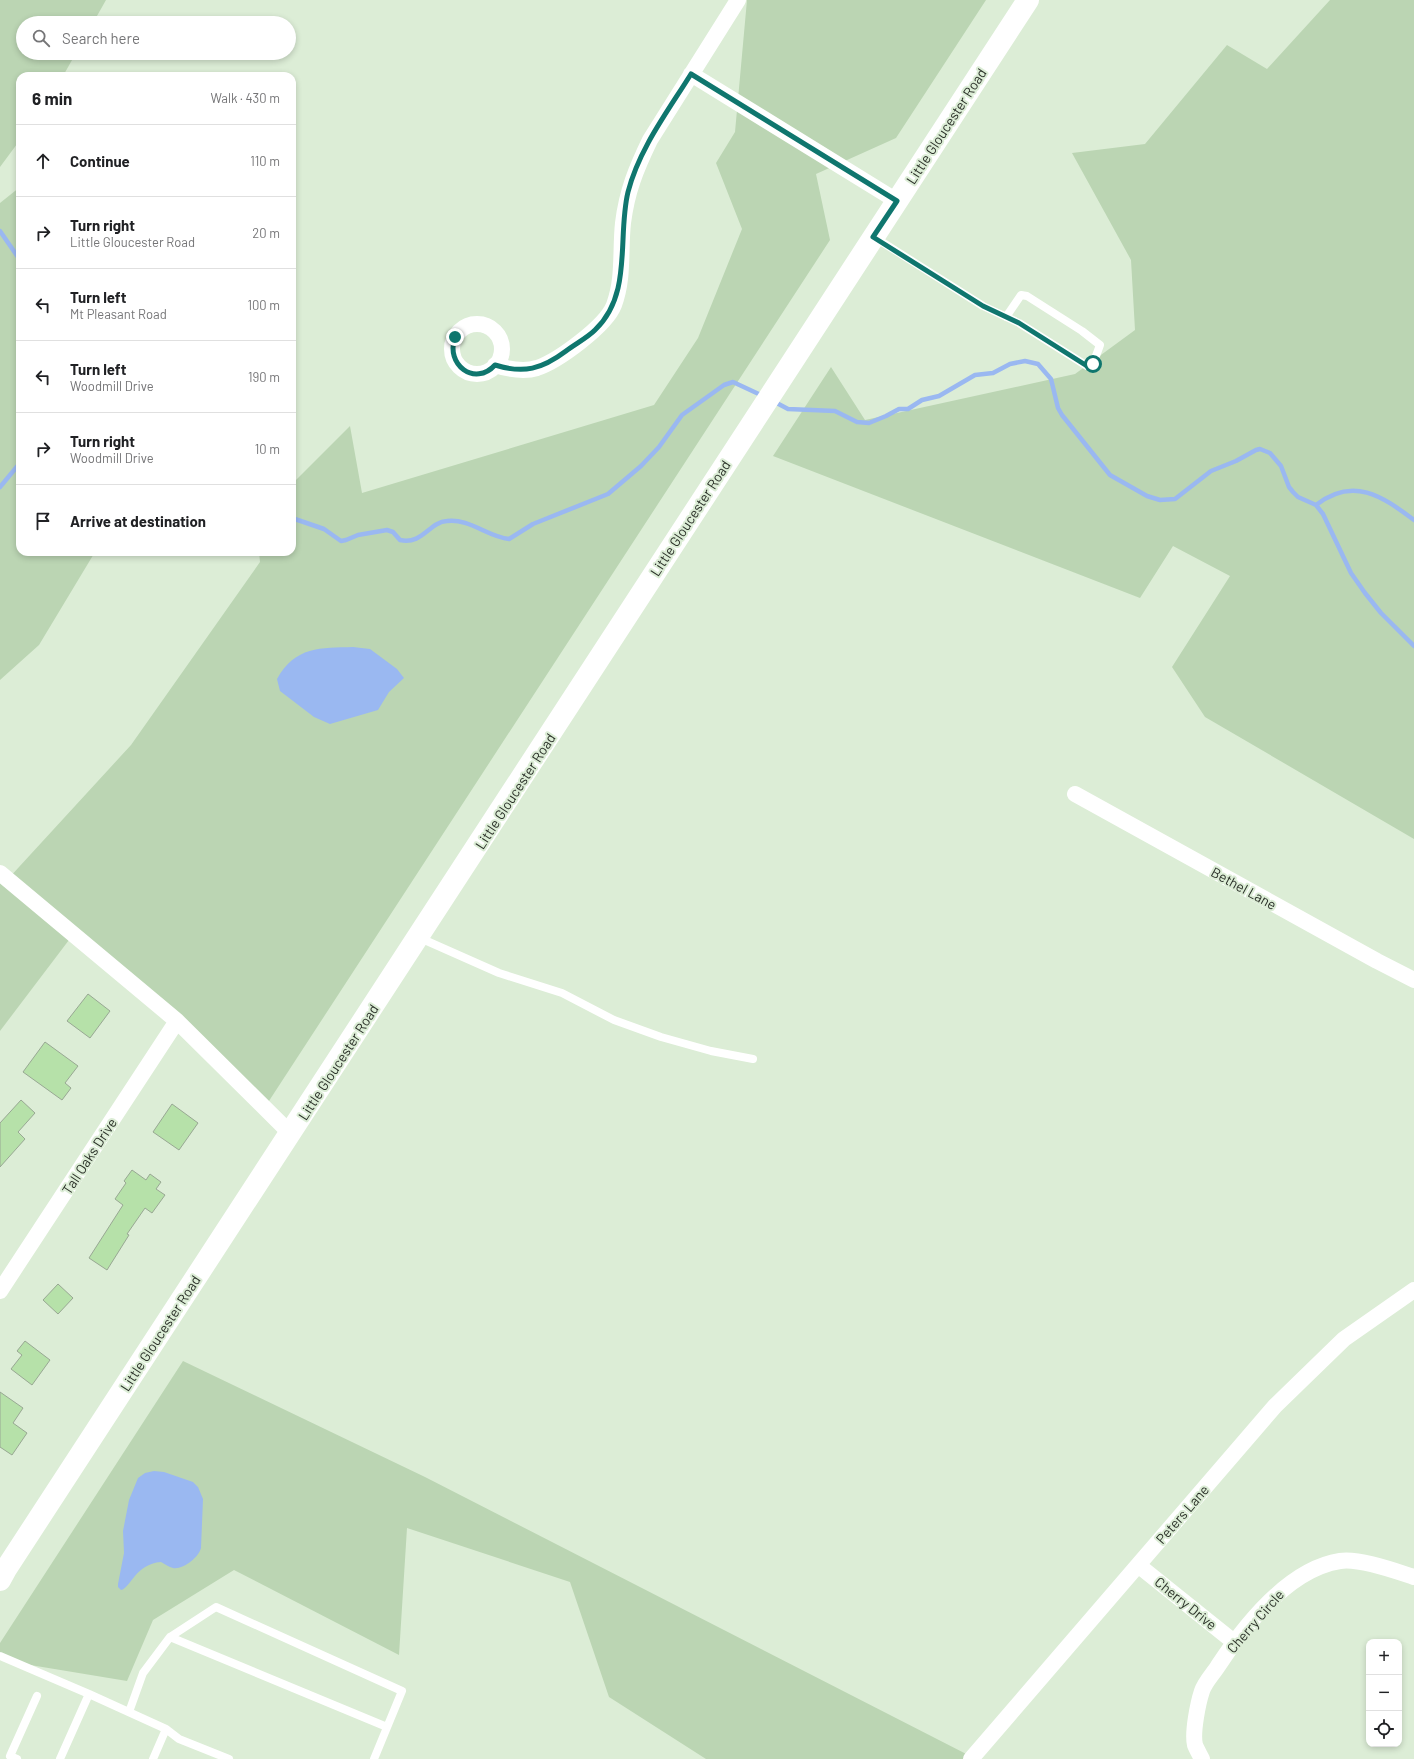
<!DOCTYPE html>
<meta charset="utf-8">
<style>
body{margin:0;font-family:Barlow,sans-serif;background:#f6f6f6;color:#202124}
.controls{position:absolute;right:12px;bottom:12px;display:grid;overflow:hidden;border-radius:8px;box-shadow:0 2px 6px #0003}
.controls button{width:36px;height:36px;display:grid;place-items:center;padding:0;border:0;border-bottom:1px solid #e0e0e0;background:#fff;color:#202124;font:20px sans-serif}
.stop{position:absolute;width:12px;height:12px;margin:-9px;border:3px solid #0f766e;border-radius:50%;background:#fff}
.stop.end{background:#0f766e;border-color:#fff;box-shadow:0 1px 4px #0008}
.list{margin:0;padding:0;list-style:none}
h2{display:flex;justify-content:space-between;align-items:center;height:52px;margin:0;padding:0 16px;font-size:17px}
h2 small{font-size:13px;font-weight:400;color:#757577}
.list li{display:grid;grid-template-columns:26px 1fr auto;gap:12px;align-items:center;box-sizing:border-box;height:72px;padding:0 16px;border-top:1px solid #e0e0e0}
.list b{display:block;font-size:15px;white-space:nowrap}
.list p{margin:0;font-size:13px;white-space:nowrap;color:#757577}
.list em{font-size:13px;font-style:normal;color:#757577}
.icon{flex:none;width:22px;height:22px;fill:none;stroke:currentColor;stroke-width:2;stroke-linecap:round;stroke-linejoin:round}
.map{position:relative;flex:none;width:1414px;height:1759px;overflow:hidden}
.search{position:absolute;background:#fff;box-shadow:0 2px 6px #0003;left:16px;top:16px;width:280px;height:44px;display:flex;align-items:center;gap:10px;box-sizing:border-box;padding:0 14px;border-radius:22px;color:#757577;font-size:15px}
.panel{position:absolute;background:#fff;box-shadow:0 2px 6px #0003;left:16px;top:72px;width:280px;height:484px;border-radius:12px}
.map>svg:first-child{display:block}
.green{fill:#bbd5b3}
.water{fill:#9ab8f1}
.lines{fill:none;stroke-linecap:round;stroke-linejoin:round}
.stream{stroke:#9ab8f1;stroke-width:4.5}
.building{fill:#b6e1a9;stroke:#98a893}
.lane{stroke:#fff;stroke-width:8}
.street{stroke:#fff;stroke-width:16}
.secondary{stroke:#fff;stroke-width:22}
.route{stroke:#0f766e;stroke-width:5}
.labels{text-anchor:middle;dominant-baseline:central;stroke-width:4;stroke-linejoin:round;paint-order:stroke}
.street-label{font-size:14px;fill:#2a3028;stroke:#dcedd6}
</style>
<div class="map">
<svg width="1414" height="1759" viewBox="0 0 1414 1759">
<rect width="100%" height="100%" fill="#dcedd6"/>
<path class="green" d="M0,0h106l-13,23h-70v30h53l-13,23h-43v64l-20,27z
M747,0h239l-90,138 -80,36 14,66 -563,864 -195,-168 -72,95v-158l8,6 123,-134 129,-183 -1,-10h33v-68l58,-58 12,67 292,-88 44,-67 44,-109 -26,-66 19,-31z
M1330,0h84v839l-209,-122 -33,-50 58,-91 -57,-30 -33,52 -367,-142 58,-89 34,53 210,-46 60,-44 -4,-70 -59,-107 73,-9 82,-99 40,24z
M20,187v365h75l-56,93 -39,35v-477z
M183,1361l242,116 551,282h-270l-97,-62 -39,-115 -163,-54 -8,127 -165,-85 -81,50 -26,61 -127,-21v-17z"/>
<path class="water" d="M353,647l17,2 27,20 7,9 -15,14 -11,18 -48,14 -16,-7 -34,-26 -3,-12c18,-33 44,-31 76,-32z
M154,1471l10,1 29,10 5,5 5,12 -2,49c-2,9 -18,22 -28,20 -4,-1 -8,-4 -12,-6 -26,2 -30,26 -40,28l-3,-3v-3l6,-31 -1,-22 6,-31 9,-22 7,-5z"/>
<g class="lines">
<path class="stream" d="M0,231l20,29
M773,401l15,8 47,2 22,11 12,1 17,-7 13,-7h9l14,-9 17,-4 36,-21 18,-2 17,-9 15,-3 13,3 13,15 7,29 4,7 48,60 37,21 13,4 15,-1 36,-28 25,-10 20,-11 4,-1 10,4 11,13 8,21 4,5 5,5 18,8 7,9 28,59 14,20 16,20 33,33
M0,487l20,-24
M1316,505c37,-29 66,-9 98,15
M292,518l32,11 17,12 5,-1 12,-5 29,-5 6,2 7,8c23,5 29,-18 47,-19 22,-3 41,16 62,18l24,-15 75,-30 33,-28 18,-19 23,-32 42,-30 9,-3 30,14"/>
</g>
<path class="building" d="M88,994l22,17 -20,27 -23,-17z
M45,1042l33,24 -13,17 6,5 -9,12 -39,-28z
M21,1100l14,13 -17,19 7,7 -25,28v-44z
M172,1104l26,19 -19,27 -26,-18z
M132,1170l14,10 4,-6 11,8 -5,7 9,6 -13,18 -7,-5 -18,26 2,1 -22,35 -18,-12 34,-53 -8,-6 11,-16 -2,-2z
M58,1284l15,14 -15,16 -15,-14z
M25,1341l25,19 -18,25 -21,-16 11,-14 -5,-4z
M0,1392l23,16 -10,15 14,10 -15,22 -12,-8z"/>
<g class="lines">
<path class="lane" d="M874,237l109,69 36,17 68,43 6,-2 7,-19 -18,-14 -55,-35 -6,-1 -15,22
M420,938l79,35 63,20 52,27 47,17 50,14 42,8
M170,1637l217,90
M0,1656l89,38 -29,65
M89,1694l77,35 -13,30
M129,1712l14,-39 27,-36 46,-30 186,84 -28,68
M166,1729l13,10 50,20
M17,1759l-7,-3 27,-60"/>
<path class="street" d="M691,74l206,127
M452 349a25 25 0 1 1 50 0a25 25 0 1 1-50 0Z
M495,365c13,4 29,7 42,3 21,-7 69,-42 77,-63 10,-27 6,-54 9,-82 4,-32 13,-54 27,-83l88,-140
M1075,794l302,167 37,19
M0,873l177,148 114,113
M0,1291l177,-270
M1138,1565l96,77
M971,1759l304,-353 69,-67 70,-49
M1202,1759c-2,-4 -5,-9 -7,-14 -3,-12 3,-42 7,-54 3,-9 11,-17 16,-25 27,-41 71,-97 122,-105 19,-3 55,10 74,16"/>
<path class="secondary" d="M0,1580l6,-11c342,-522 681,-1046 1022,-1569"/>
</g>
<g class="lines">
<path class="route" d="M455,337c-10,28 20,50 40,28 29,9 47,4 71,-14 9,-7 21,-13 29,-21 38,-36 22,-93 33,-138 11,-43 40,-81 63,-118l206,127 -24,36 110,69 36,17 68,43 6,-2"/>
</g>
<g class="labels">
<g class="street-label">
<text transform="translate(946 126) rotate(-57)">Little Gloucester Road</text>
<text transform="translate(690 518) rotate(-57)">Little Gloucester Road</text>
<text transform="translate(515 791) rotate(-57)">Little Gloucester Road</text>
<text transform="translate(1244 888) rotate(29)">Bethel Lane</text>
<text transform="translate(338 1062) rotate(-57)">Little Gloucester Road</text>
<text transform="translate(89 1156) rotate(-57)">Tall Oaks Drive</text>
<text transform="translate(160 1333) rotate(-57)">Little Gloucester Road</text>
<text transform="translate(1182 1514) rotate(-49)">Peters Lane</text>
<text transform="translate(1186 1603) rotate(39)">Cherry Drive</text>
<text transform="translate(1255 1621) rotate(-49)">Cherry Circle</text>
</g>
</g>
</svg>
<div class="controls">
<button>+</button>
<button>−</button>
<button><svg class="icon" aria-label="locate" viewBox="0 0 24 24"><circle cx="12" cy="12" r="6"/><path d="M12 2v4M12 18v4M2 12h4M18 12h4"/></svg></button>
</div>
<div class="stop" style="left:1093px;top:364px"></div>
<div class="stop end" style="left:455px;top:337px"></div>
<div class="search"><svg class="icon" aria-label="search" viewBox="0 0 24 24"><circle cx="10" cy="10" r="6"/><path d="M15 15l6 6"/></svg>Search here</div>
<section class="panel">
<h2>6 min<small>Walk · 430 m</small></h2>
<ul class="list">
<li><svg class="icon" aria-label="ahead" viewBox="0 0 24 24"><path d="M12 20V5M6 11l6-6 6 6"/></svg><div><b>Continue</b></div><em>110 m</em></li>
<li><svg class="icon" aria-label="right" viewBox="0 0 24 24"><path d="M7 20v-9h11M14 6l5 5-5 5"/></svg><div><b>Turn right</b><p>Little Gloucester Road</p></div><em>20 m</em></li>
<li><svg class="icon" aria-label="left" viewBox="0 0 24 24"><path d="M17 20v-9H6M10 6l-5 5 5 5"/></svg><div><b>Turn left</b><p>Mt Pleasant Road</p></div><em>100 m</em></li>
<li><svg class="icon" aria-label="left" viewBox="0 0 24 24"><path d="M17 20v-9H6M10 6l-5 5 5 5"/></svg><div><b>Turn left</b><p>Woodmill Drive</p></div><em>190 m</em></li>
<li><svg class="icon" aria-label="right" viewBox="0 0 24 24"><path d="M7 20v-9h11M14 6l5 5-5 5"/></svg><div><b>Turn right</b><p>Woodmill Drive</p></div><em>10 m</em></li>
<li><svg class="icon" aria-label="arrive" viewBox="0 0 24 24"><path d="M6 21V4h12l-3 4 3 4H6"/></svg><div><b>Arrive at destination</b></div></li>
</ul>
</section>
</div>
